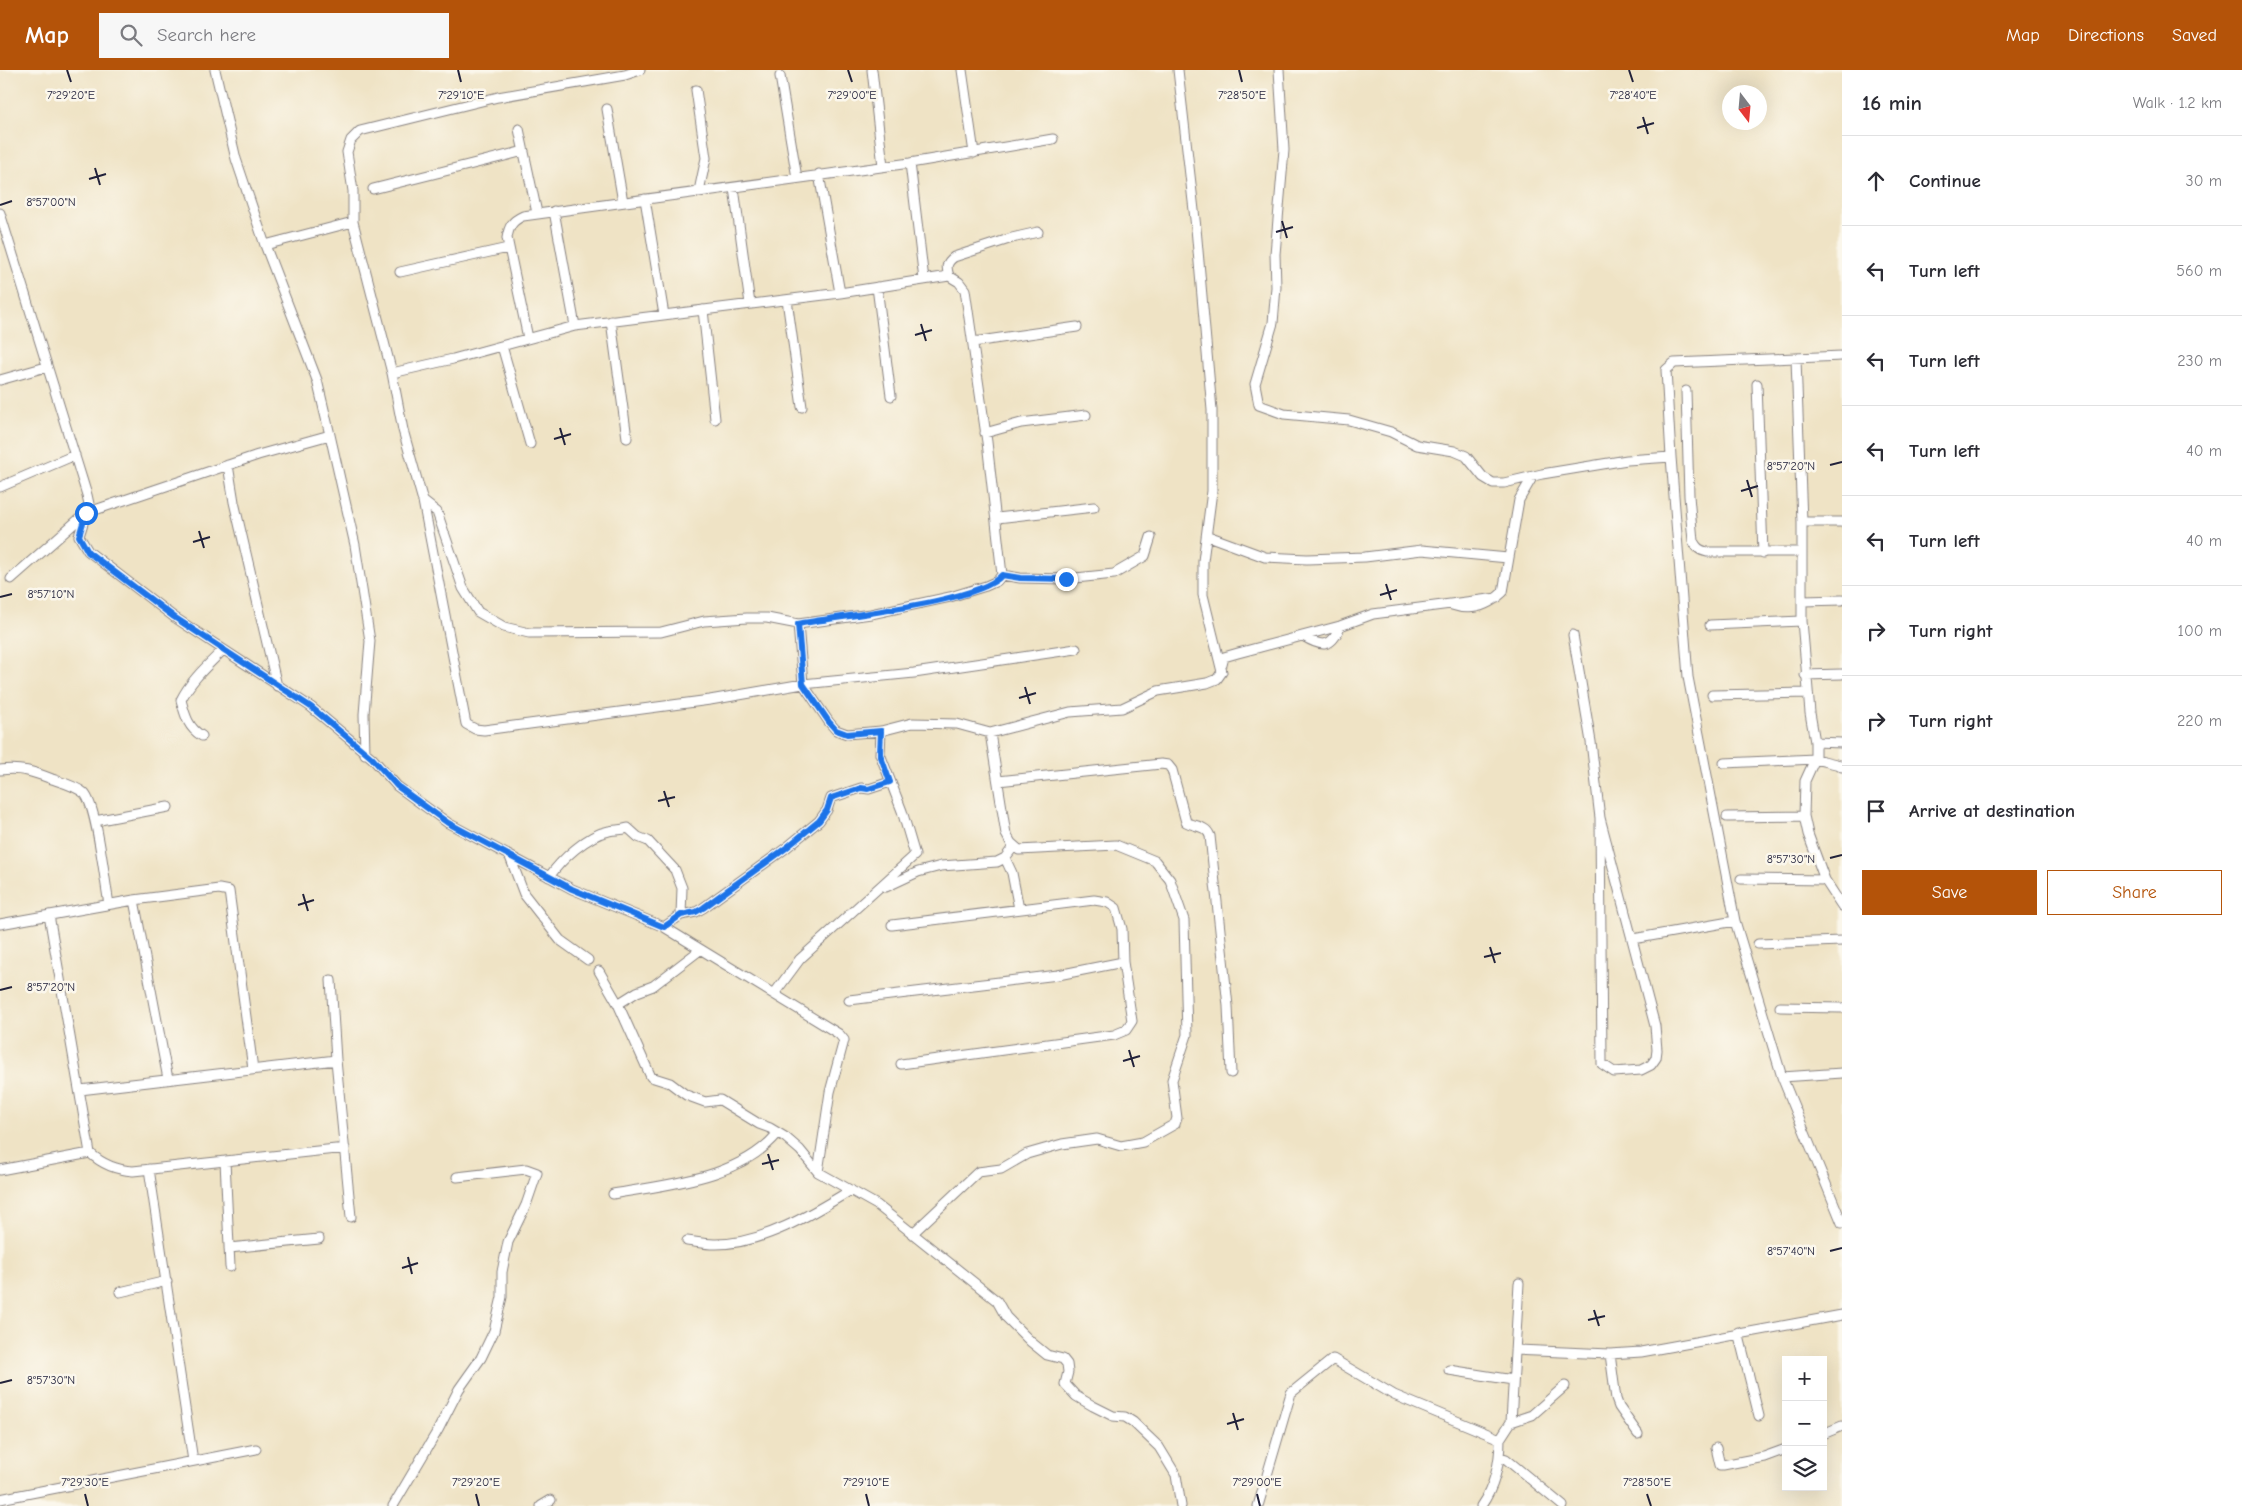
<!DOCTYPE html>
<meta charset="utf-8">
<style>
body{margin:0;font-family:"Comic Neue",sans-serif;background:#f7f7f7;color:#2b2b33}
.controls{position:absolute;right:15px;bottom:15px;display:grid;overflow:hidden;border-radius:0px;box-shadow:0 5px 20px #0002}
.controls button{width:45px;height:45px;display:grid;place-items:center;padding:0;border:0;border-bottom:1px solid #e1e1e2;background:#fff;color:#2b2b33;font:25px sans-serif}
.compass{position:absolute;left:1722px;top:15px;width:45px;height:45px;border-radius:50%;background:#fff;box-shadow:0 5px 20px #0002;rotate:164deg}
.stop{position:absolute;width:15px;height:15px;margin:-11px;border:4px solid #1a73e8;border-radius:50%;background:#fff}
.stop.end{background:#1a73e8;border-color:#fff;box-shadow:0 1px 5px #0008}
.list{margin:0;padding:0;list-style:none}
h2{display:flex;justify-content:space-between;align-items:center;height:65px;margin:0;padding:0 20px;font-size:21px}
h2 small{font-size:16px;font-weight:400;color:#7c7c81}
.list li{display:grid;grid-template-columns:32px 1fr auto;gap:15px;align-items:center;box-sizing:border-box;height:90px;padding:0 20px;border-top:1px solid #e1e1e2}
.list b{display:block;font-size:19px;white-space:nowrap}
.list em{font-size:16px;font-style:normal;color:#7c7c81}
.actions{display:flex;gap:10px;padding:15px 20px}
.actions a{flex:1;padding:11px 0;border:1px solid #b45309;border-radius:0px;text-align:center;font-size:18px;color:#b45309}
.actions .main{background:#b45309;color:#fff}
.icon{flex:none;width:28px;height:28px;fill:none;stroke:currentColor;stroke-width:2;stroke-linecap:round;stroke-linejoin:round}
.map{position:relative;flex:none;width:1842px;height:1436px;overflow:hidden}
header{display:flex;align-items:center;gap:30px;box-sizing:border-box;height:70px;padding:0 25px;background:#b45309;color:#fff}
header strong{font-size:24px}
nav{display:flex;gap:28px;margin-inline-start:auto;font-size:18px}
.search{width:350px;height:45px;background:#f7f7f7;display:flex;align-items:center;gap:12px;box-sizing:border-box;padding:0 18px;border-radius:0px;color:#7c7c81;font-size:19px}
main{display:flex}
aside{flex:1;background:#fff}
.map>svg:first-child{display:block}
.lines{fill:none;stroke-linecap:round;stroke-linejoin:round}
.street-casing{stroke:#888280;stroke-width:11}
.street{stroke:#fff;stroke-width:9}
.route{stroke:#1a73e8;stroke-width:6}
.ticks{fill:none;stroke:#22223b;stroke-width:2}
.ticks-label{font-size:12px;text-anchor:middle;fill:#22223b;stroke:#fbf7ec;stroke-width:5;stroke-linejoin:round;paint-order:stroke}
</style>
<header>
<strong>Map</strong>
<div class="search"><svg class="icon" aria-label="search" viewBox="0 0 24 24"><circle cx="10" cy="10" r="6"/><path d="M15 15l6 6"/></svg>Search here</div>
<nav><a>Map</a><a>Directions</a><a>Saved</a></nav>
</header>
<main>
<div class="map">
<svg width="1842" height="1436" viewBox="0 0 1842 1436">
<rect width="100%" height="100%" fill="#fbf7ec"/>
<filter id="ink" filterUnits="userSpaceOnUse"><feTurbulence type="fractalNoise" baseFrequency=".02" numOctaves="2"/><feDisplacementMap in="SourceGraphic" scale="10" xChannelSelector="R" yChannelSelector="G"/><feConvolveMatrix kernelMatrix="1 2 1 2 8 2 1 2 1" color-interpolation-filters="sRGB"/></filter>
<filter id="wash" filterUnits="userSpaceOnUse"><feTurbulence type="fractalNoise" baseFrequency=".0096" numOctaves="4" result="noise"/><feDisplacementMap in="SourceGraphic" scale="20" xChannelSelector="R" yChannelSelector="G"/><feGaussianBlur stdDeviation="1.12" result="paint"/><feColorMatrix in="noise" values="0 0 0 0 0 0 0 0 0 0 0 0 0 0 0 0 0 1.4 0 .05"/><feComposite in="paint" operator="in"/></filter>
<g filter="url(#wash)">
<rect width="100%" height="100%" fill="#efe3c5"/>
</g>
<g filter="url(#ink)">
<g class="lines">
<defs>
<path id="street" d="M640,0l-15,5 -127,22 -138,34 -9,9 -4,12 6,39v31l39,151 11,57 20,71 43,223 9,5 9,1 226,-30 93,-16 111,-11 162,-24
M872,0l11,96
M962,0l12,83
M1279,0l5,80 -9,104 1,33 -3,36 -18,61 4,21 25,9 65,6 42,12 26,13 37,6 12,5 17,21 10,6h11l38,-9 85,-14 44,-3
M780,6l17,102
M696,20l10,68 -7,33
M607,39l16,93
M519,59l18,84
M910,93l14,117
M819,104l21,119
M734,118l16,116
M373,119l151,-38
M645,129l19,116
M554,141l21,115
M0,143l87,282 2,9 -10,32 9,15 86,66 137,90 61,51 25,28 51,37 124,66 92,38 175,107 5,6 -14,52 -12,80
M265,175l88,-23
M400,202l108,-24
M949,206c-3,-9 -3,-13 5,-19l58,-19 26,-6
M877,217l14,109
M787,230l15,107
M703,240l12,109
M611,251l16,117
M528,268l-21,-100c2,-12 5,-17 16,-22l387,-53 143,-24
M973,272l104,-15
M502,276l28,98
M1842,286l-168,7 -8,7 5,87 17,220 47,244 47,156 60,146
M1796,289l6,163v99l8,92 5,29v17l-10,22 -1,35 4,18 17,46 17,26
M392,303l61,-14 122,-33 265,-33 109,-17 10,6 6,8 22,152 15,133 -5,6 -11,5 -36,11 -79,17 -73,10 -31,-6h-20l-43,3 -43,11 -132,1 -25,-6 -26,-15 -15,-24 -26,-76 -14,-11
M0,310l46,-13
M1757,314l6,169
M1686,321l3,105 4,45c4,7 6,9 14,11h95
M985,363l36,-10 65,-8
M330,365l25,110 15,96 -6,73 1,40
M228,395l6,37 43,184
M0,417l75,-32
M997,448l97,-11
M1802,452h40
M1208,466l57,21 42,2 58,-2 57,-7 86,8
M1002,505l18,3 46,1 48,-5 31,-18 6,-19
M11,509l75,-66 172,-58 72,-20 -13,-55 -52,-135 -29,-86 -21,-89
M1803,531l39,-1
M1452,535c20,7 36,1 51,-13l16,-92 14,-24
M798,554l5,60 26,38 7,8 11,4 34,-3 31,-8 45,1 33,9 80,-21 52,-4 36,-17 49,-8 10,-4 5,-7 -19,-77v-34l9,-70v-81l-16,-182 -18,-158
M1710,555l92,-4
M1573,565l18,107 9,76 2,246 12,8 27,-2 10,-5 5,-7 1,-8 -2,-24 -55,-208
M1303,566c18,11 29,13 37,-10
M1222,595l2,-8 14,-4 102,-27 33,-12 124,-16
M1805,605l37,-1
M1712,625l96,-2
M202,666c-14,-8 -17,-21 -21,-36 10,-20 26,-34 42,-50
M1815,672l27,1
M1724,693l91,-4 25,6 2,2
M0,700c20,-3 34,2 52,9 9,3 24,7 32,14 13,12 21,91 25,111
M998,711l163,-17 7,1 4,5 14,52c9,5 20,3 24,14l18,170 3,67
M1727,747l77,-1
M95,751l73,-14
M510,787l14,37 36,46 28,20
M1005,788l7,15 7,36
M549,807c12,-17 38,-42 60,-46 6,-2 11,0 19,-3l10,9 10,4 27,29 7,18 -1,27
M1741,809l84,1
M886,817l32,-15 23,-6 56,-4 8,-4 9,-12
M134,830l34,179
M49,845l41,238c12,11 27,17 43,18l212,-23
M0,854l134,-24 85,-11 10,2 24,178
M892,855l202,-25 13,2 9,6 6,21 1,33 9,59 -6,9 -12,5 -213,29
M664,857l17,-12 15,-3 7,-4 83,-60 33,-27 8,-11 4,-12 30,-10 8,1 21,-7
M1633,869l102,-18
M1758,874l84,-3
M599,901l19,33 33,73 19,6 16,12 19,7 15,-2 39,24 11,4 15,9 15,13 18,22 59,33 120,96 9,16 25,25 16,13 16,4 4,5 1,8 -3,12 11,12 17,10 20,10 12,1 8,5 26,25 17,28 5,31
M331,910l5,80 15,157
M774,924l26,-35 115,-104 -13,-44 -22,-57 1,-23
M849,930l209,-25 65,-13
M618,934l19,-12 16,-6 47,-36
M1780,937l62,1
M1782,1007l60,-4
M80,1020l256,-30
M225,1091l5,106
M149,1099l44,292
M0,1100l90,-17
M613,1124c55,-10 127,-15 165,-61
M912,1164l66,-62 23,-3 26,-15 35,-10 35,-5 24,7 22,-4 32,-18 2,-6 -5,-38 15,-45 -3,-115 -14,-40 -15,-19 -39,-16 -97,5 -8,-7 -5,-9 -16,-101
M687,1171c9,1 18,3 27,3 47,1 98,-30 137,-54
M229,1178l90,-9
M120,1222l47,-11
M1738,1262l21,84
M1515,1280l95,4 31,-2 201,-37
M1610,1284l6,45 3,8 19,27
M1449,1300l64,10
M1511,1352l21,-7 33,-29
M1823,1364l19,-8
M1500,1369l11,-17 8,-139
M1716,1378l4,17h3l41,-8 22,-8
M1500,1387l6,2 57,47
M0,1429l256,-50
M393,1436l45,-76 21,-41 22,-31 13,-27 8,-34v-25l6,-30 18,-37 11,-32 -11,-4 -69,8
M541,1436l10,-6
M1258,1436l33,-113 42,-34 61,36 106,44c0,24 -5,47 -19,67"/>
</defs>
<use href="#street" class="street-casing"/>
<use href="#street" class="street"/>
</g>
</g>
<g class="lines" filter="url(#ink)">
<path class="route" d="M86,443l-7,23 9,16 86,65 137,90 61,51 25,28 51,37 124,66 92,38 17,-12 15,-3 7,-4 83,-60 33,-27 8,-11 4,-12 30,-10 7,1 22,-7 -10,-28 1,-23 -34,3 -11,-4 -7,-8 -26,-38 -5,-60c40,-8 181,-21 204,-49l18,3 46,1"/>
</g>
<path class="ticks" d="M67,0l4,12M458,0l3,12M848,0l4,12M1239,0l3,12M1629,0l4,12M1643,47l5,17M1637,58l17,-5M95,98l5,17M89,109l17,-5M0,135l12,-4M1282,151l5,17M1276,162l17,-5M921,254l5,17M915,265l17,-5M560,358l5,17M554,369l17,-5M1830,395l12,-3M1747,410l5,17M1741,421l17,-5M199,461l5,17M193,472l17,-5M1386,514l5,16M1380,525l17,-5M0,527l12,-3M1025,617l5,17M1019,628l17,-5M664,721l5,16M658,731l17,-4M1830,788l12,-3M303,824l5,17M298,835l16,-5M1490,877l5,16M1484,887l17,-4M0,920l12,-3M1129,980l5,17M1123,991l17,-5M768,1084l5,16M762,1094l17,-4M1830,1181l12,-3M408,1187l4,17M402,1198l16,-5M1594,1240l5,16M1588,1250l17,-4M0,1313l12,-3M1233,1343l5,17M1227,1354l17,-5M85,1424l3,12M476,1424l3,12M866,1424l3,12M1257,1424l3,12M1647,1424l4,12"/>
<g class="ticks-label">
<text x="71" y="29">7°29'20"E</text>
<text x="461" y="29">7°29'10"E</text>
<text x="852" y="29">7°29'00"E</text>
<text x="1242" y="29">7°28'50"E</text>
<text x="1633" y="29">7°28'40"E</text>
<text x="51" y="136">8°57'00"N</text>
<text x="1791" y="400">8°57'20"N</text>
<text x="51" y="528">8°57'10"N</text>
<text x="1791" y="793">8°57'30"N</text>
<text x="51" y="921">8°57'20"N</text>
<text x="1791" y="1185">8°57'40"N</text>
<text x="51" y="1314">8°57'30"N</text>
<text x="85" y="1416">7°29'30"E</text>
<text x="476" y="1416">7°29'20"E</text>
<text x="866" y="1416">7°29'10"E</text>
<text x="1257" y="1416">7°29'00"E</text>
<text x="1647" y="1416">7°28'50"E</text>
</g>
</svg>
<div class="controls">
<button>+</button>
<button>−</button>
<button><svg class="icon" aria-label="layers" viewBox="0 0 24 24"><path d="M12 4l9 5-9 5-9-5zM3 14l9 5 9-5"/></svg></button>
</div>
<svg class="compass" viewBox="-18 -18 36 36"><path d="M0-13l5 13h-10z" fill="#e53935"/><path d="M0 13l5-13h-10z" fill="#7c7c81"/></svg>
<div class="stop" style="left:86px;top:443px"></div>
<div class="stop end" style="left:1066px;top:509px"></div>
</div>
<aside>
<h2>16 min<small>Walk · 1.2 km</small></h2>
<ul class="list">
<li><svg class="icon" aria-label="ahead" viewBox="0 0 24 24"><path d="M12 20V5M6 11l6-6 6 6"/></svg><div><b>Continue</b></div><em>30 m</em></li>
<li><svg class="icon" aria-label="left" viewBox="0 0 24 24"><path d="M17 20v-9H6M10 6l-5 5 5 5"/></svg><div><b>Turn left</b></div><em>560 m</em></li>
<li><svg class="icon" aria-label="left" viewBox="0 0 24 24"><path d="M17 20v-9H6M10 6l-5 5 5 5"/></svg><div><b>Turn left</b></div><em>230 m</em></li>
<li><svg class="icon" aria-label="left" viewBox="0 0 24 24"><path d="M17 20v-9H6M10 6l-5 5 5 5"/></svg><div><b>Turn left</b></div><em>40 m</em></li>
<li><svg class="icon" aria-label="left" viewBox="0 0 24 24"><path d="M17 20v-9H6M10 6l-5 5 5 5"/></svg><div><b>Turn left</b></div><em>40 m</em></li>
<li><svg class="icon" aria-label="right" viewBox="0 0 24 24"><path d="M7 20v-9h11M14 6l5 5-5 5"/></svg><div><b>Turn right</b></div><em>100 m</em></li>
<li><svg class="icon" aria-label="right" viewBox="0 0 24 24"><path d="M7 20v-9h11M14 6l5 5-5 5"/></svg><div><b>Turn right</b></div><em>220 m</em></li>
<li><svg class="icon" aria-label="arrive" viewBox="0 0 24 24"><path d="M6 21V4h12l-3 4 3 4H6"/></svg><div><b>Arrive at destination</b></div></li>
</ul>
<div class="actions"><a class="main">Save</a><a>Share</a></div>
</aside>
</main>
